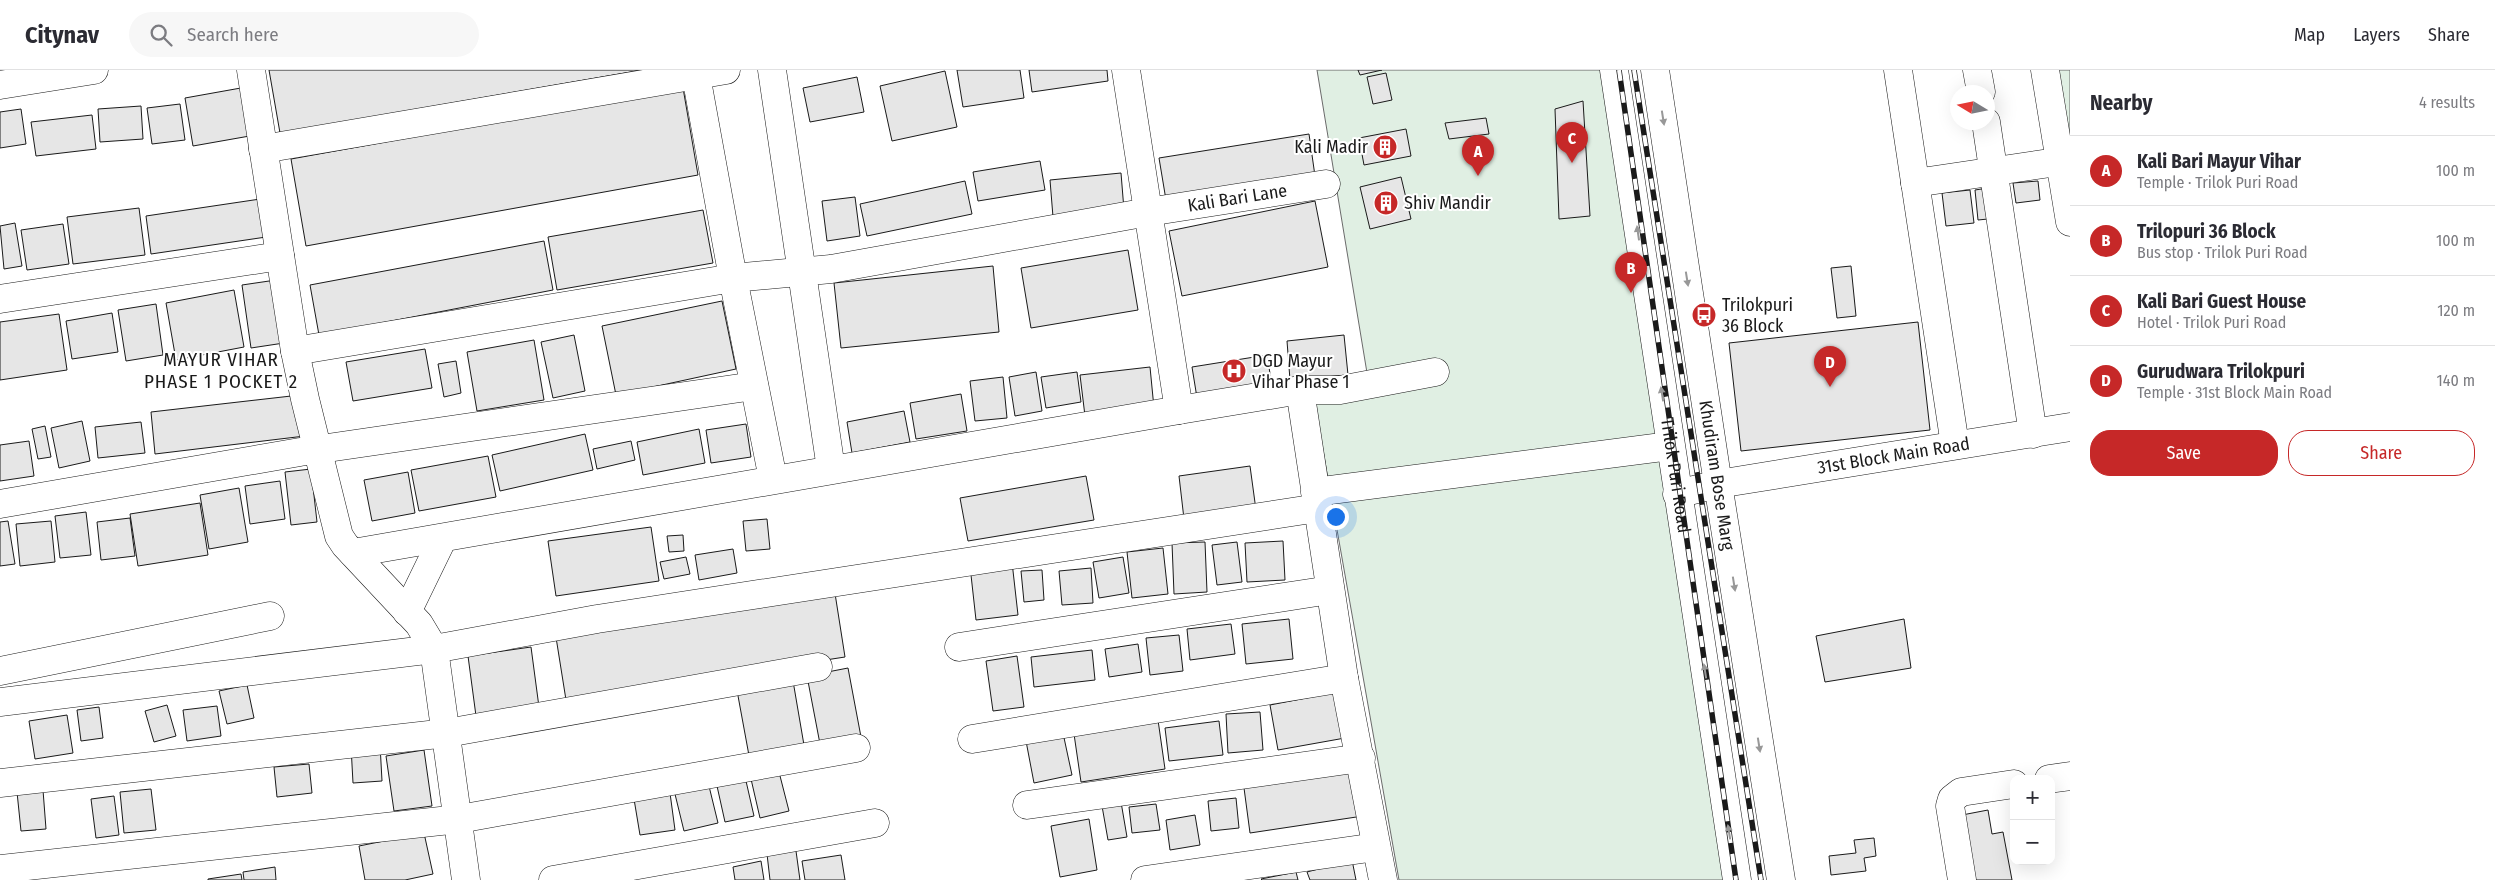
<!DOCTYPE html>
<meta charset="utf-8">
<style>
body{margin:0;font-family:"Fira Sans Condensed",sans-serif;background:#f7f7f7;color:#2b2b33}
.controls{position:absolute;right:15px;bottom:15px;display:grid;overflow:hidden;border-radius:10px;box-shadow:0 5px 20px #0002}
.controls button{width:45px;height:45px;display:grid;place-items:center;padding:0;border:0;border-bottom:1px solid #e1e1e2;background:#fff;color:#2b2b33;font:25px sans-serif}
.compass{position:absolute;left:1950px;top:15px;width:45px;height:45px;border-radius:50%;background:#fff;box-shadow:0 5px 20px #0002;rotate:280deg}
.you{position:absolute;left:1335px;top:446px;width:18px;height:18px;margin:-12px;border:4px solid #fff;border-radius:50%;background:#1a73e8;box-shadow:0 0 0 8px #1a73e833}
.badge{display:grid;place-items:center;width:32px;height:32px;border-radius:50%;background:#c62828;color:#fff;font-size:16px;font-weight:700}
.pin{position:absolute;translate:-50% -41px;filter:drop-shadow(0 1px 2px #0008)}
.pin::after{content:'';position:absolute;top:26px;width:18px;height:15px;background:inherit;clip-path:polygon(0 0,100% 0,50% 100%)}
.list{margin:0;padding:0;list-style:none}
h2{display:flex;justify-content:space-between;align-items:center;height:65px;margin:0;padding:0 20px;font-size:21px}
h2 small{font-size:16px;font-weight:400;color:#7c7c81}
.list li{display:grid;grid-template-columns:32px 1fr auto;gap:15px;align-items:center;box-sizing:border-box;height:70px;padding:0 20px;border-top:1px solid #e1e1e2}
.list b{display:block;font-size:19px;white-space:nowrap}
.list p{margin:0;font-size:16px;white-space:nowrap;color:#7c7c81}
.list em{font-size:16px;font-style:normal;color:#7c7c81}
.actions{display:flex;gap:10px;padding:15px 20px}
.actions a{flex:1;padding:11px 0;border:1px solid #c62828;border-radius:20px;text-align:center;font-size:18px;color:#c62828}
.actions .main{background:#c62828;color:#fff}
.icon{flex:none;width:28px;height:28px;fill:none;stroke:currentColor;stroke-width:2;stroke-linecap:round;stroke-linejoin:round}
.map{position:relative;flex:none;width:2070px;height:810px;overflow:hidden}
header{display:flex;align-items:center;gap:30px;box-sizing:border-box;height:70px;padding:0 25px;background:#fff;border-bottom:1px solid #e1e1e2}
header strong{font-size:24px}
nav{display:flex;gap:28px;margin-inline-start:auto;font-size:18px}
.search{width:350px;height:45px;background:#f7f7f7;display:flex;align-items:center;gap:12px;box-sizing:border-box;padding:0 18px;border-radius:28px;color:#7c7c81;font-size:19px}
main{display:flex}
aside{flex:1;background:#fff}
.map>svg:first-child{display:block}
.green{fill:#e0efe3;stroke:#6a6a6a}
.building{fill:#e6e6e6;stroke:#1a1a1a}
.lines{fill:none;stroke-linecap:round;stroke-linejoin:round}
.minor-casing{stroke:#1a1a1a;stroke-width:29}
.minor{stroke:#fff;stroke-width:28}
.rail-casing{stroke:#1a1a1a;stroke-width:5.5}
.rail{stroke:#fff;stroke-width:4;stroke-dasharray:11;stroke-linecap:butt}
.oneway{fill:#989898}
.labels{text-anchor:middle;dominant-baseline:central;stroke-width:4;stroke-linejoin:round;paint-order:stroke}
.poi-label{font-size:18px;fill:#1a1a1a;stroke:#fff;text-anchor:start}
.street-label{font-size:18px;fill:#1a1a1a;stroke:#fff}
.neighbourhood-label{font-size:19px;letter-spacing:1px;fill:#1a1a1a;stroke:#fff}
</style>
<header>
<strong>Citynav</strong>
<div class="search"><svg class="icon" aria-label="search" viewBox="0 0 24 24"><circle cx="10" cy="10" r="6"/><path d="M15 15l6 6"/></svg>Search here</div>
<nav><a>Map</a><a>Layers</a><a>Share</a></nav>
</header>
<main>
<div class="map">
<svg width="2070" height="810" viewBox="0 0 2070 810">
<rect width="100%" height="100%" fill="#fff"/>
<path class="green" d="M1317,0h292l122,810h-332l-86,-486 56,-9z
M2055,0h15v85z"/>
<path class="building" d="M269,0h373l-362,63z
M957,0h63l4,28 -61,9z
M1029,0h78l1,11 -76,11z
M1358,0h24l-22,5z
M945,1l12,56 -65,14 -12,-55z
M1386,3l6,27 -19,4 -6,-27z
M857,7l7,35 -54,10 -7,-34z
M252,16l9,48 -68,12 -8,-48z
M683,18l15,87 -392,71 -15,-87z
M1583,31l7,115 -31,3 -4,-110z
M180,34l5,36 -33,4 -5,-36z
M141,36l2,33 -43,3 -2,-33z
M21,39l5,35 -26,4v-36z
M92,45l4,34 -60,7 -5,-34z
M1486,48l3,16 -40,5 -4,-16z
M1406,59l5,27 -47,9 -5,-27z
M1309,64l6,42 -149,24 -7,-42z
M1040,91l5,29 -67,11 -5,-29z
M1121,103l3,37 -71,7 -3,-37z
M1401,107l10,42 -41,10 -10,-42z
M965,111l7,33 -105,22 -7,-32z
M2038,111l2,19 -24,3 -3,-20z
M1994,117l4,31 -20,2 -3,-30z
M1970,120l4,33 -28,3 -4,-33z
M855,127l5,39 -33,5 -5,-40z
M267,128l6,38 -122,18 -5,-38z
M1315,131l13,66 -146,29 -13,-65z
M139,138l6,47 -72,9 -6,-47z
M703,140l10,53 -156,27 -9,-53z
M15,153l7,43 -18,3 -4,-43z
M63,154l6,40 -42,6 -6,-40z
M544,171l9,49 -234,45 -9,-50z
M1128,180l10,60 -107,18 -10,-60z
M993,196l6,66 -158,16 -7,-65z
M1851,196l5,50 -19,2 -6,-50z
M276,210l8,63 -33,5 -9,-63z
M234,220l10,57 -68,13 -10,-57z
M722,231l14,68 -120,26 -14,-69z
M156,234l7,51 -37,6 -8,-51z
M112,243l6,39 -46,7 -6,-38z
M59,244l8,56 -67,10v-58z
M1918,252l12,108 -189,21 -12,-108z
M574,265l11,56 -32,7 -12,-56z
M1344,265l4,40 -58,5 -3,-39z
M534,270l10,60 -67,11 -10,-59z
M425,279l7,39 -79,13 -7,-39z
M1267,285l6,37 -75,12 -6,-37z
M456,291l5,32 -17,4 -6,-33z
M1150,297l4,41 -69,8 -5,-41z
M1036,302l6,39 -27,5 -6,-39z
M1077,302l4,30 -35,6 -5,-31z
M1003,307l4,41 -32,3 -5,-40z
M961,324l6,37 -51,8 -6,-36z
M300,325l5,41 -150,18 -4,-42z
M904,341l6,31 -58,11 -5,-31z
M82,351l8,40 -31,7 -8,-40z
M141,352l4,31 -47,5 -3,-31z
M746,354l5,33 -40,6 -5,-33z
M45,356l6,31 -13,2 -6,-30z
M699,359l6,34 -62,12 -6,-33z
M585,364l8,36 -93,21 -8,-36z
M29,371l5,35 -34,5v-36z
M631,371l4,19 -38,9 -4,-20z
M488,386l8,41 -77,14 -8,-41z
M1250,396l6,44 -72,9 -5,-43z
M311,399l6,53 -26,3 -6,-53z
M408,402l7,41 -43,8 -8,-41z
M1086,406l8,44 -126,21 -8,-43z
M280,411l5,38 -35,5 -5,-38z
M239,418l9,54 -39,7 -9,-54z
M200,433l8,52 -70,11 -8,-52z
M86,442l5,43 -31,3 -5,-42z
M130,448l5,38 -34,4 -4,-38z
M767,449l3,30 -24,2 -3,-30z
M8,451l7,43 -15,2v-44z
M51,451l4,41 -35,4 -4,-42z
M651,457l8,54 -103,15 -8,-55z
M683,465l1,16 -15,1 -2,-16z
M1283,471l2,39 -38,2 -2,-39z
M1205,472l2,50 -33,2 -2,-51z
M1237,472l5,40 -25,3 -5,-40z
M1163,478l5,46 -36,4 -5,-46z
M733,479l4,24 -38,7 -4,-25z
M686,487l4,17 -26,5 -4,-17z
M1123,487l6,36 -30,5 -6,-36z
M1012,492l6,53 -42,5 -6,-54z
M1091,498l2,35 -31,2 -3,-34z
M1042,500l2,30 -20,2 -3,-31z
M834,517l11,70 -279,43 -11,-69z
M1289,549l4,40 -47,5 -4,-40z
M1904,549l7,49 -86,14 -9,-46z
M1231,554l4,30 -45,6 -3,-31z
M1179,565l4,36 -33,4 -4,-37z
M1138,574l4,28 -33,5 -4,-28z
M531,577l8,60 -63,9 -8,-60z
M1092,580l3,30 -61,7 -3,-30z
M1017,586l7,51 -31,4 -7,-50z
M848,598l13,69 -41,7 -13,-68z
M792,605l13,76 -55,10 -14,-76z
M247,615l7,33 -27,6 -8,-33z
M1337,622l8,46 -67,12 -8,-45z
M167,635l9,31 -22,6 -9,-31z
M217,636l4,30 -34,5 -4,-31z
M99,637l4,31 -22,3 -4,-31z
M1260,642l3,38 -35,3 -2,-39z
M67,645l6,38 -38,6 -6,-38z
M1158,650l7,49 -84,13 -7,-48z
M1219,651l4,34 -54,6 -4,-33z
M1063,663l9,42 -38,8 -8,-42z
M380,674l2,37 -29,2 -2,-37z
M424,680l8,56 -38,5 -8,-55z
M309,694l3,29 -35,4 -3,-30z
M1356,701l7,45 -113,17 -6,-45z
M779,702l10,39 -29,7 -9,-39z
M746,711l8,35 -29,6 -8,-36z
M708,712l10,41 -34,8 -10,-41z
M151,719l5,41 -32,3 -4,-41z
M43,720l3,39 -25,2 -4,-39z
M670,723l5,37 -35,5 -6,-36z
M114,726l5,39 -23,3 -5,-39z
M1236,728l3,30 -28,3 -3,-30z
M1121,732l6,35 -19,3 -6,-34z
M1156,734l4,26 -28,3 -3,-26z
M1988,740l4,24 11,-2 9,48h-41l-9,-65z
M1195,745l5,30 -30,5 -4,-30z
M1089,749l8,51 -37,7 -9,-51z
M424,763l9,41 -28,6h-40l-6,-34z
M1874,768l2,18 -12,2 2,13 -35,4 -2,-19 27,-3 -2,-13z
M796,781l4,29h-30l-3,-26z
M841,785l4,25h-40l-3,-19z
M1352,790l4,20h-46l-3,-8z
M761,791l3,19h-29l-2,-13z
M275,797l1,13h-32l-1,-8z
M1296,802l2,8h-36l-1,-1z
M241,804l1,6h-34v-1z"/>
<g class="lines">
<defs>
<g id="minor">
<path d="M251,0l44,281 10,48 34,137 6,9 74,79 15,25 32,231"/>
<path d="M695,0l38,208 40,201"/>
<path d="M772,0l59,399"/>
<path d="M1126,0l53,340"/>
<path id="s1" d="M1614,0l123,810"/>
<path id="s2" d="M1655,0l63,414 63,396"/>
<path d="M1898,0l57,375"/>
<path d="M1977,0l4,22"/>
<path d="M2045,0l25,152"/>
<path d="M0,15l94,-15"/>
<path d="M1986,52l47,312"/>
<path d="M263,79l463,-79"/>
<path d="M1915,113l155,-23"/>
<path d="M0,229l280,-43"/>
<path id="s3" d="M295,281l438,-73 98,-9 317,-57 178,-28"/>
<path d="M1300,320l44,288 39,202"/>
<path d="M1315,422l355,-46"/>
<path id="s4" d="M1677,424l41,-10 352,-57"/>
<path d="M0,434l300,-52 454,-66"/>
<path d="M353,483l826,-143 121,-20h40l95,-18"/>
<path d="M407,542l36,-74"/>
<path d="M959,577l371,-57"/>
<path d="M0,601l270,-55"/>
<path d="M0,632l434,-53 163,-30 721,-111"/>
<path d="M972,669l372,-61"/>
<path d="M2049,709l21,-3"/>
<path d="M0,713l447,-50 371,-66"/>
<path d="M1027,735l334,-47"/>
<path d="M0,799l459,-50 397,-71"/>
<path d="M553,810l322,-57"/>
<path d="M1145,810l231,-33"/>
<path d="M1962,810l-12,-74 2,-7 9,-7 53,-8"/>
</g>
</defs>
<use href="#minor" class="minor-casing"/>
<use href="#minor" class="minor"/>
<defs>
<path id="rail" d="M1619,0l117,810
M1634,0l127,810"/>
</defs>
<use href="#rail" class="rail-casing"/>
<use href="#rail" class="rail"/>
</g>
<defs><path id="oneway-solid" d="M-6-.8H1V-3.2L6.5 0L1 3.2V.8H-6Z" transform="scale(1.25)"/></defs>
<g class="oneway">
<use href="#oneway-solid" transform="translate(1663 48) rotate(81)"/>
<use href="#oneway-solid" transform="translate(1638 163) rotate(-98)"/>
<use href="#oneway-solid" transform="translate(1687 209) rotate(81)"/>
<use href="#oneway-solid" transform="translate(1662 324) rotate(-99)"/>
<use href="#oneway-solid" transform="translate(1734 514) rotate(81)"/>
<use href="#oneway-solid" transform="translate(1705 601) rotate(-99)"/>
<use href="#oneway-solid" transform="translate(1759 675) rotate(81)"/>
<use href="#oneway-solid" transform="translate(1729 762) rotate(-99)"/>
</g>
<defs>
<symbol id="building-disc" viewBox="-11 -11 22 22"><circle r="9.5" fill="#c62828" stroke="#fff"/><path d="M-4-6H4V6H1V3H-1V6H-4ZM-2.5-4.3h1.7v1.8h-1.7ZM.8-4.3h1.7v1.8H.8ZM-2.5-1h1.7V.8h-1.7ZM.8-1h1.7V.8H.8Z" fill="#fff"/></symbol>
<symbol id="bus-disc" viewBox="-11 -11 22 22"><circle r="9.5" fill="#c62828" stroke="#fff"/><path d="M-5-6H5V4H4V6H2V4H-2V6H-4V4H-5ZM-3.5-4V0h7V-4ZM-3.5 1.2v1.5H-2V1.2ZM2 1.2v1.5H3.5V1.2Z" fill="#fff"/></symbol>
<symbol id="hospital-disc" viewBox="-11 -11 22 22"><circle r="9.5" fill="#c62828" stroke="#fff"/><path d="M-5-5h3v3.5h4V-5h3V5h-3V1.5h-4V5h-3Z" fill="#fff"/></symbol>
</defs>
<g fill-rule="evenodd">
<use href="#building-disc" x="1371" y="63" width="28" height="28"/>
<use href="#building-disc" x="1372" y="119" width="28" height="28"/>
<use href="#bus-disc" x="1690" y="231" width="28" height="28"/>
<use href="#hospital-disc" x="1220" y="287" width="28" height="28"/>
</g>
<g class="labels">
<g class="poi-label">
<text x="1368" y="77" text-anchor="end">Kali Madir</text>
<text x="1404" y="133">Shiv Mandir</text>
<text x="1722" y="235">Trilokpuri<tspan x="1722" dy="21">36 Block</tspan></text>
<text x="1252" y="291">DGD Mayur<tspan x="1252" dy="21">Vihar Phase 1</tspan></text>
</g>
<g class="street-label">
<text stroke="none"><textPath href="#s3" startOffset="955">Kali Bari Lane</textPath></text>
<text stroke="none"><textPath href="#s4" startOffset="220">31st Block Main Road</textPath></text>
<text stroke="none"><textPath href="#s1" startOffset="410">Trilok Puri Road</textPath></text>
<text stroke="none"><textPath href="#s2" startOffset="410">Khudiram Bose Marg</textPath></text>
</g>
<g class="neighbourhood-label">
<text x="221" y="289">MAYUR VIHAR<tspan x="221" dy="22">PHASE 1 POCKET 2</tspan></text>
</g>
</g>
</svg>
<div class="controls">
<button>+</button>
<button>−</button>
</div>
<svg class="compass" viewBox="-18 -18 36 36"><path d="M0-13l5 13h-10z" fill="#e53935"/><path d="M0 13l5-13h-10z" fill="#7c7c81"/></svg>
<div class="you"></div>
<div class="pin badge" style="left:1478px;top:106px">A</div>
<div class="pin badge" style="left:1631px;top:223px">B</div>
<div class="pin badge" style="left:1572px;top:93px">C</div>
<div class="pin badge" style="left:1830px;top:317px">D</div>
</div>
<aside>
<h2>Nearby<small>4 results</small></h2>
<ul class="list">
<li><span class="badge">A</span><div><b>Kali Bari Mayur Vihar</b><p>Temple · Trilok Puri Road</p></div><em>100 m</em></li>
<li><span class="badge">B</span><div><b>Trilopuri 36 Block</b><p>Bus stop · Trilok Puri Road</p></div><em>100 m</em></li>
<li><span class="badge">C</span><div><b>Kali Bari Guest House</b><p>Hotel · Trilok Puri Road</p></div><em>120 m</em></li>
<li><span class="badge">D</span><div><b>Gurudwara Trilokpuri</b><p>Temple · 31st Block Main Road</p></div><em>140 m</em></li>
</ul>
<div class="actions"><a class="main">Save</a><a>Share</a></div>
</aside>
</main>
